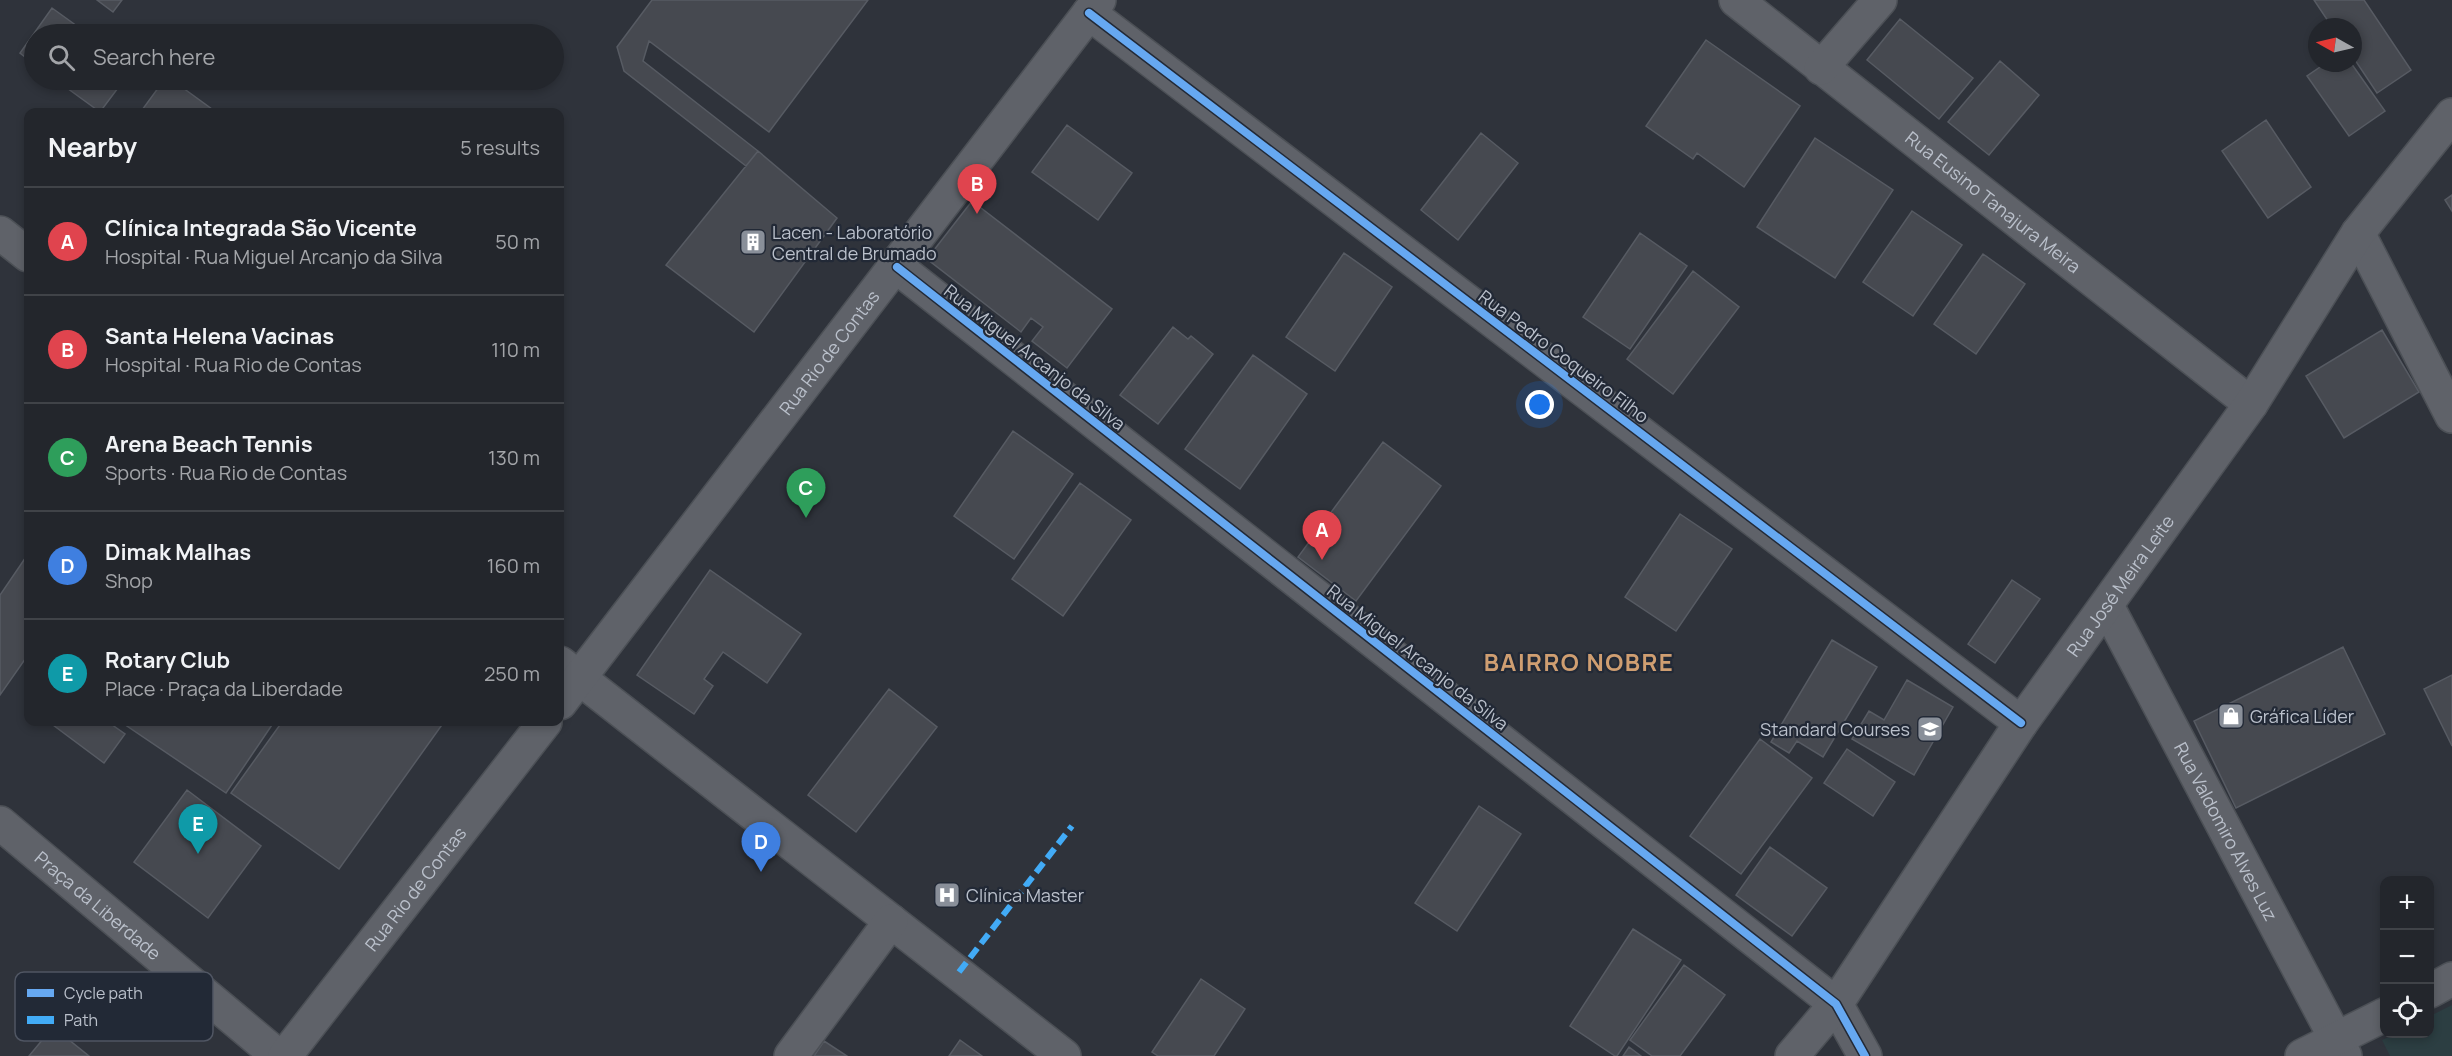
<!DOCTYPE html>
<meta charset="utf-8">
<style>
body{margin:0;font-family:Manrope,sans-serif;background:#2b2e34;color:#f1f3f6}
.controls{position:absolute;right:18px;bottom:18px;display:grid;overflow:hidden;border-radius:12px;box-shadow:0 3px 9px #0003}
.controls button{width:54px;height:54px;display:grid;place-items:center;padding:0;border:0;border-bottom:2px solid #404348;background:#23262c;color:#f1f3f6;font:30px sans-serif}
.compass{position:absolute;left:2308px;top:18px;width:54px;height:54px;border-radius:50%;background:#23262c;box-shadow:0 3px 9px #0003;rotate:278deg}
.you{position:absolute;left:1540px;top:405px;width:21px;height:21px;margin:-15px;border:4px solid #fff;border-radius:50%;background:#1a73e8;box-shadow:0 0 0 9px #1a73e833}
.badge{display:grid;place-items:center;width:39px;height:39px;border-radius:50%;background:#898f99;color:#fff;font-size:20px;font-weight:700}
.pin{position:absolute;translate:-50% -50px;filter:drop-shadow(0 2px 3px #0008)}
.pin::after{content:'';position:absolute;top:32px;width:21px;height:18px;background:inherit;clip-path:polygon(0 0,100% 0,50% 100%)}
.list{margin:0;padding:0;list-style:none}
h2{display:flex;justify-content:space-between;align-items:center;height:78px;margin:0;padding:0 24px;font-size:26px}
h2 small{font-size:20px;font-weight:400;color:#a3a5a9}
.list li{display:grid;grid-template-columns:39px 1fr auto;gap:18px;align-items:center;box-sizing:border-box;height:108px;padding:0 24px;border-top:2px solid #404348}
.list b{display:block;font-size:22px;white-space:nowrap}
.list p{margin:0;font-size:20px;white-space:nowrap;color:#a3a5a9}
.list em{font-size:20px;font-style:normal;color:#a3a5a9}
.icon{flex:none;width:33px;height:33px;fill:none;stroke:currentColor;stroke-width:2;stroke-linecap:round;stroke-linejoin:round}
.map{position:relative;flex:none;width:2452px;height:1056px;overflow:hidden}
.search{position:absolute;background:#23262c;box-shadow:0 3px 9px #0003;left:24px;top:24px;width:540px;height:66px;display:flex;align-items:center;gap:15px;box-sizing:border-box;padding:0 21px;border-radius:33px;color:#a3a5a9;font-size:22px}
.panel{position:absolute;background:#23262c;box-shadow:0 3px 9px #0003;left:24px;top:108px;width:540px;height:618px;border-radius:12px}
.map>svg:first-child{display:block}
.green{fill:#2c3e42}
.building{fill:#464950;stroke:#575b63;stroke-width:1.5}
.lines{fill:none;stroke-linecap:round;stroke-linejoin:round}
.minor-casing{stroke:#4c5056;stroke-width:36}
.tertiary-casing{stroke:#4c5056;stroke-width:36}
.minor{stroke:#5f6269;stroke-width:33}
.tertiary{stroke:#5f6269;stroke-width:33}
.quiet{stroke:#42abf6;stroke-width:6;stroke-dasharray:12 6;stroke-linecap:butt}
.cycleway-casing{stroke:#222936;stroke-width:11}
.cycleway{stroke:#66a8f1;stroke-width:8}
.labels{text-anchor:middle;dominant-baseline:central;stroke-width:4.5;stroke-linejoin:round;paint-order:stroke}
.street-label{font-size:18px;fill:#bac0cb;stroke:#222936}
.poi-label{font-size:18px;fill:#bac0cb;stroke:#222936;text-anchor:start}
.district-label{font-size:24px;font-weight:bold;letter-spacing:1.5px;fill:#cf9e71;stroke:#222936}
.key{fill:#222936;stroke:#505663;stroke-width:1.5}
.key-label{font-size:16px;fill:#bac0cb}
</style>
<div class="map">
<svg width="2452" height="1056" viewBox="0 0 2452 1056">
<rect width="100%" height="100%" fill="#2f333b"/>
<path class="green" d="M2452,1005v51h-62l-8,-16 13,-6h35v-18z"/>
<path class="building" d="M97,0h25l-9,12z
M652,0h216l-99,132 -120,-91 -6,20 115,90 -12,15 -122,-95 -7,-24z
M2314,0h50l47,70 -34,23 -24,-36v-30h-21z
M52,8l36,26h-54v30l-14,-11z
M1900,19l73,59 -34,41 -72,-59z
M1706,40l94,66 -56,81 -47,-34 -4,6 -47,-33z
M2000,61l39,34 -50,60 -41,-33z
M2326,63h25l34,48 -36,25 -42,-60z
M56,80h68l-24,32z
M164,80h8l44,32h-71l-3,-2z
M2266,120l45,67 -43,31 -46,-67z
M1067,125l65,48 -34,47 -66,-48z
M1481,133l37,30 -60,77 -37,-30z
M1815,138l78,52 -58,88 -78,-51z
M758,151l79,67 -83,114 -88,-67z
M2452,195v16l-7,-11z
M972,201l140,108 -45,59 -35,-27 11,-14 -12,-9 -10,14 -94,-73z
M1912,211l50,34 -49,71 -50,-34z
M1640,233l47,33 -57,83 -47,-32z
M1344,253l48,34 -57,84 -49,-34z
M1983,254l42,30 -49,70 -42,-30z
M1693,271l46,36 -66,87 -46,-35z
M1173,327l15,12 3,-3 22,18 -55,70 -38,-29z
M2382,330l37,62 -75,46 -38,-62z
M1253,355l54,39 -67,95 -55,-40z
M1013,431l60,43 -59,85 -60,-43z
M1383,442l58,44 -85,115 -58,-44z
M1080,483l51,37 -68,96 -51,-37z
M1680,514l52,35 -56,82 -51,-34z
M28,554v101l-28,40v-100z
M710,570l91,64 -34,49 -44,-31 -19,27 9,7 -19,28 -57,-39z
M2012,580l28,19 -45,64 -27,-19z
M1832,640l45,27 -54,90 -26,-16 -8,12 -18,-11z
M2343,647l42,87 -149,74 -42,-87z
M2452,675v71l-28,-57z
M1907,680l46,27 -39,68 -62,-36 17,-28 15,9z
M889,689l48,38 -81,105 -48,-37z
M49,722h59l17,12 -21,29z
M121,722h153l-48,71z
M282,722h162l-105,147 -108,-76z
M1760,739l52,39 -71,96 -51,-38z
M1847,749l48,33 -22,34 -49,-33z
M187,790l74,56 -53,72 -74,-56z
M1479,806l42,28 -64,97 -42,-28z
M1770,847l57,41 -35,48 -56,-41z
M1633,929l48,31 -64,96h-2l-45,-30z
M1684,965l41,30 -45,61h-28l-22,-16z
M1201,979l44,30 -31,47h-56l-6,-4z
M53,1027l36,29h-60z
M960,1040l22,16h-33z
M824,1041l23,15h-33z
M1629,1047l12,9h-18z"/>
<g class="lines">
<defs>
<g id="minor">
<path id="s1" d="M1736,0l515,404"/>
<path d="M1089,13l932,710"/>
<path d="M1821,68l59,-68"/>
<path d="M0,233l28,22"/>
<path d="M2358,233l94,183"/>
<path d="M897,267l939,737 29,52"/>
<path id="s2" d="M2107,606l238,450"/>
<path d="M560,663l504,393"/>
<path id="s3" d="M0,823l278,233"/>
<path d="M2430,991l22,-12"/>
<path d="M791,1056l100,-135"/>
<path id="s4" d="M1792,1056l44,-52 185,-281 230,-319 107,-171 94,-118"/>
<path d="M2302,1056l82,-41"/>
</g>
<g id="tertiary">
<path id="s5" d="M560,703l539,-703"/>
<path id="s6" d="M285,1056l260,-334"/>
</g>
</defs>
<use href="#minor" class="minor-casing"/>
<use href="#tertiary" class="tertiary-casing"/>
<use href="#minor" class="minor"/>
<use href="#tertiary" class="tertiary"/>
<path class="quiet" d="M959,972l113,-146"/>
<defs>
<path id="cycleway" d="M1089,13l932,710
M897,267l939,737 29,52"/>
</defs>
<use href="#cycleway" class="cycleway-casing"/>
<use href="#cycleway" class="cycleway"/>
</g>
<defs>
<symbol id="building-square" viewBox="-11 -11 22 22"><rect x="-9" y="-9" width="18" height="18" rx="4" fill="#898f99" stroke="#222936"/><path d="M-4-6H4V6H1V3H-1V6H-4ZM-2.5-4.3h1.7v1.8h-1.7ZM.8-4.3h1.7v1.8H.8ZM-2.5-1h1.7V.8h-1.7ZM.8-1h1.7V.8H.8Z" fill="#fff"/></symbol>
<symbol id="shop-square" viewBox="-11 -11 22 22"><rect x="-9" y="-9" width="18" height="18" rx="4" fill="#898f99" stroke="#222936"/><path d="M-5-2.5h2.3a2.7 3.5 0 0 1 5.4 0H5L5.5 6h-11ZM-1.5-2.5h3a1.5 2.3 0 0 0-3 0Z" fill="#fff"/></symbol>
<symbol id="school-square" viewBox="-11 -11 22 22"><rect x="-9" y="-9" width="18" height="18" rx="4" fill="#898f99" stroke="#222936"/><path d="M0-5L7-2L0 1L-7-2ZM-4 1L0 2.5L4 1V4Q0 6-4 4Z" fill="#fff"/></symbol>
<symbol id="hospital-square" viewBox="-11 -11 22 22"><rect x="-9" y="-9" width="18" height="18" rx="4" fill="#898f99" stroke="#222936"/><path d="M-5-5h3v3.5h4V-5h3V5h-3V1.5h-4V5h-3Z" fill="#fff"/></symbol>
</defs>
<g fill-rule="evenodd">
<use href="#building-square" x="738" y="227" width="30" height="30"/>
<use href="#shop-square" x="2216" y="701" width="30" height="30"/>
<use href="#school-square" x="1915" y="714" width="30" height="30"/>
<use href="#hospital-square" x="932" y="880" width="30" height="30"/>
</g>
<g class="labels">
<g class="street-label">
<text stroke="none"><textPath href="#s1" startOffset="327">Rua Eusino Tanajura Meira</textPath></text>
<text stroke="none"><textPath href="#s5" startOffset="442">Rua Rio de Contas</textPath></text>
<text transform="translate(1564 356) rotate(37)">Rua Pedro Coqueiro Filho</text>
<text transform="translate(1035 357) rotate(38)">Rua Miguel Arcanjo da Silva</text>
<text stroke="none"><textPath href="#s4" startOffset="574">Rua José Meira Leite</textPath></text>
<text transform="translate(1418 657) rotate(38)">Rua Miguel Arcanjo da Silva</text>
<text stroke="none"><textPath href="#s2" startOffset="255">Rua Valdomiro Alves Luz</textPath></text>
<text stroke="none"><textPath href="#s6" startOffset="212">Rua Rio de Contas</textPath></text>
<text stroke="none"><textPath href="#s3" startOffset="128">Praça da Liberdade</textPath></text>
</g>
<g class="poi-label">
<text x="772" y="232">Lacen - Laboratório<tspan x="772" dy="21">Central de Brumado</tspan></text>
<text x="2250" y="716">Gráfica Líder</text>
<text x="1910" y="729" text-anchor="end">Standard Courses</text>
<text x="966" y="895">Clínica Master</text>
</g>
<g class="district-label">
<text x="1579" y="661">BAIRRO NOBRE</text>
</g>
</g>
<rect x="15" y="972" width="198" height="69" rx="9" class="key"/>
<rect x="27" y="989" width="27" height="8" fill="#66a8f1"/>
<rect x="27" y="1016" width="27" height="8" fill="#42abf6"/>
<g class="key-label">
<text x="64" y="999">Cycle path</text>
<text x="64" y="1026">Path</text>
</g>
</svg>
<div class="controls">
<button>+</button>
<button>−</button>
<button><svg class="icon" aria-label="locate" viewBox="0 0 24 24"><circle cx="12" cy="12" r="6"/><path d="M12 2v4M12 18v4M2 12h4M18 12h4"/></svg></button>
</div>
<svg class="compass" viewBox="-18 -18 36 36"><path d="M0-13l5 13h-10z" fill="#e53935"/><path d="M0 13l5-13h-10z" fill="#a3a5a9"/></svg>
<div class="you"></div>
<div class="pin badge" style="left:1322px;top:560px;background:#e0444e">A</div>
<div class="pin badge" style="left:977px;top:214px;background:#e0444e">B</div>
<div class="pin badge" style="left:806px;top:518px;background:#2e9e5b">C</div>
<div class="pin badge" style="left:761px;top:872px;background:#3f7fe0">D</div>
<div class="pin badge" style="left:198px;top:854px;background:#0f9aa8">E</div>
<div class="search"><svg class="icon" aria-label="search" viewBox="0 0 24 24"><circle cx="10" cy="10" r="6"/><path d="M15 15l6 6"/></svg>Search here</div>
<section class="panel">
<h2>Nearby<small>5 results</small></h2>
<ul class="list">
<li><span class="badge" style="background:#e0444e">A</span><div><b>Clínica Integrada São Vicente</b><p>Hospital · Rua Miguel Arcanjo da Silva</p></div><em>50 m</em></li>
<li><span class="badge" style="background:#e0444e">B</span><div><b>Santa Helena Vacinas</b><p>Hospital · Rua Rio de Contas</p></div><em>110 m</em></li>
<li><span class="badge" style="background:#2e9e5b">C</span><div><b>Arena Beach Tennis</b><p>Sports · Rua Rio de Contas</p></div><em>130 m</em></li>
<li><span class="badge" style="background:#3f7fe0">D</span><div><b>Dimak Malhas</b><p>Shop</p></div><em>160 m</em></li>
<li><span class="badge" style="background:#0f9aa8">E</span><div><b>Rotary Club</b><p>Place · Praça da Liberdade</p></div><em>250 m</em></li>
</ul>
</section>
</div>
